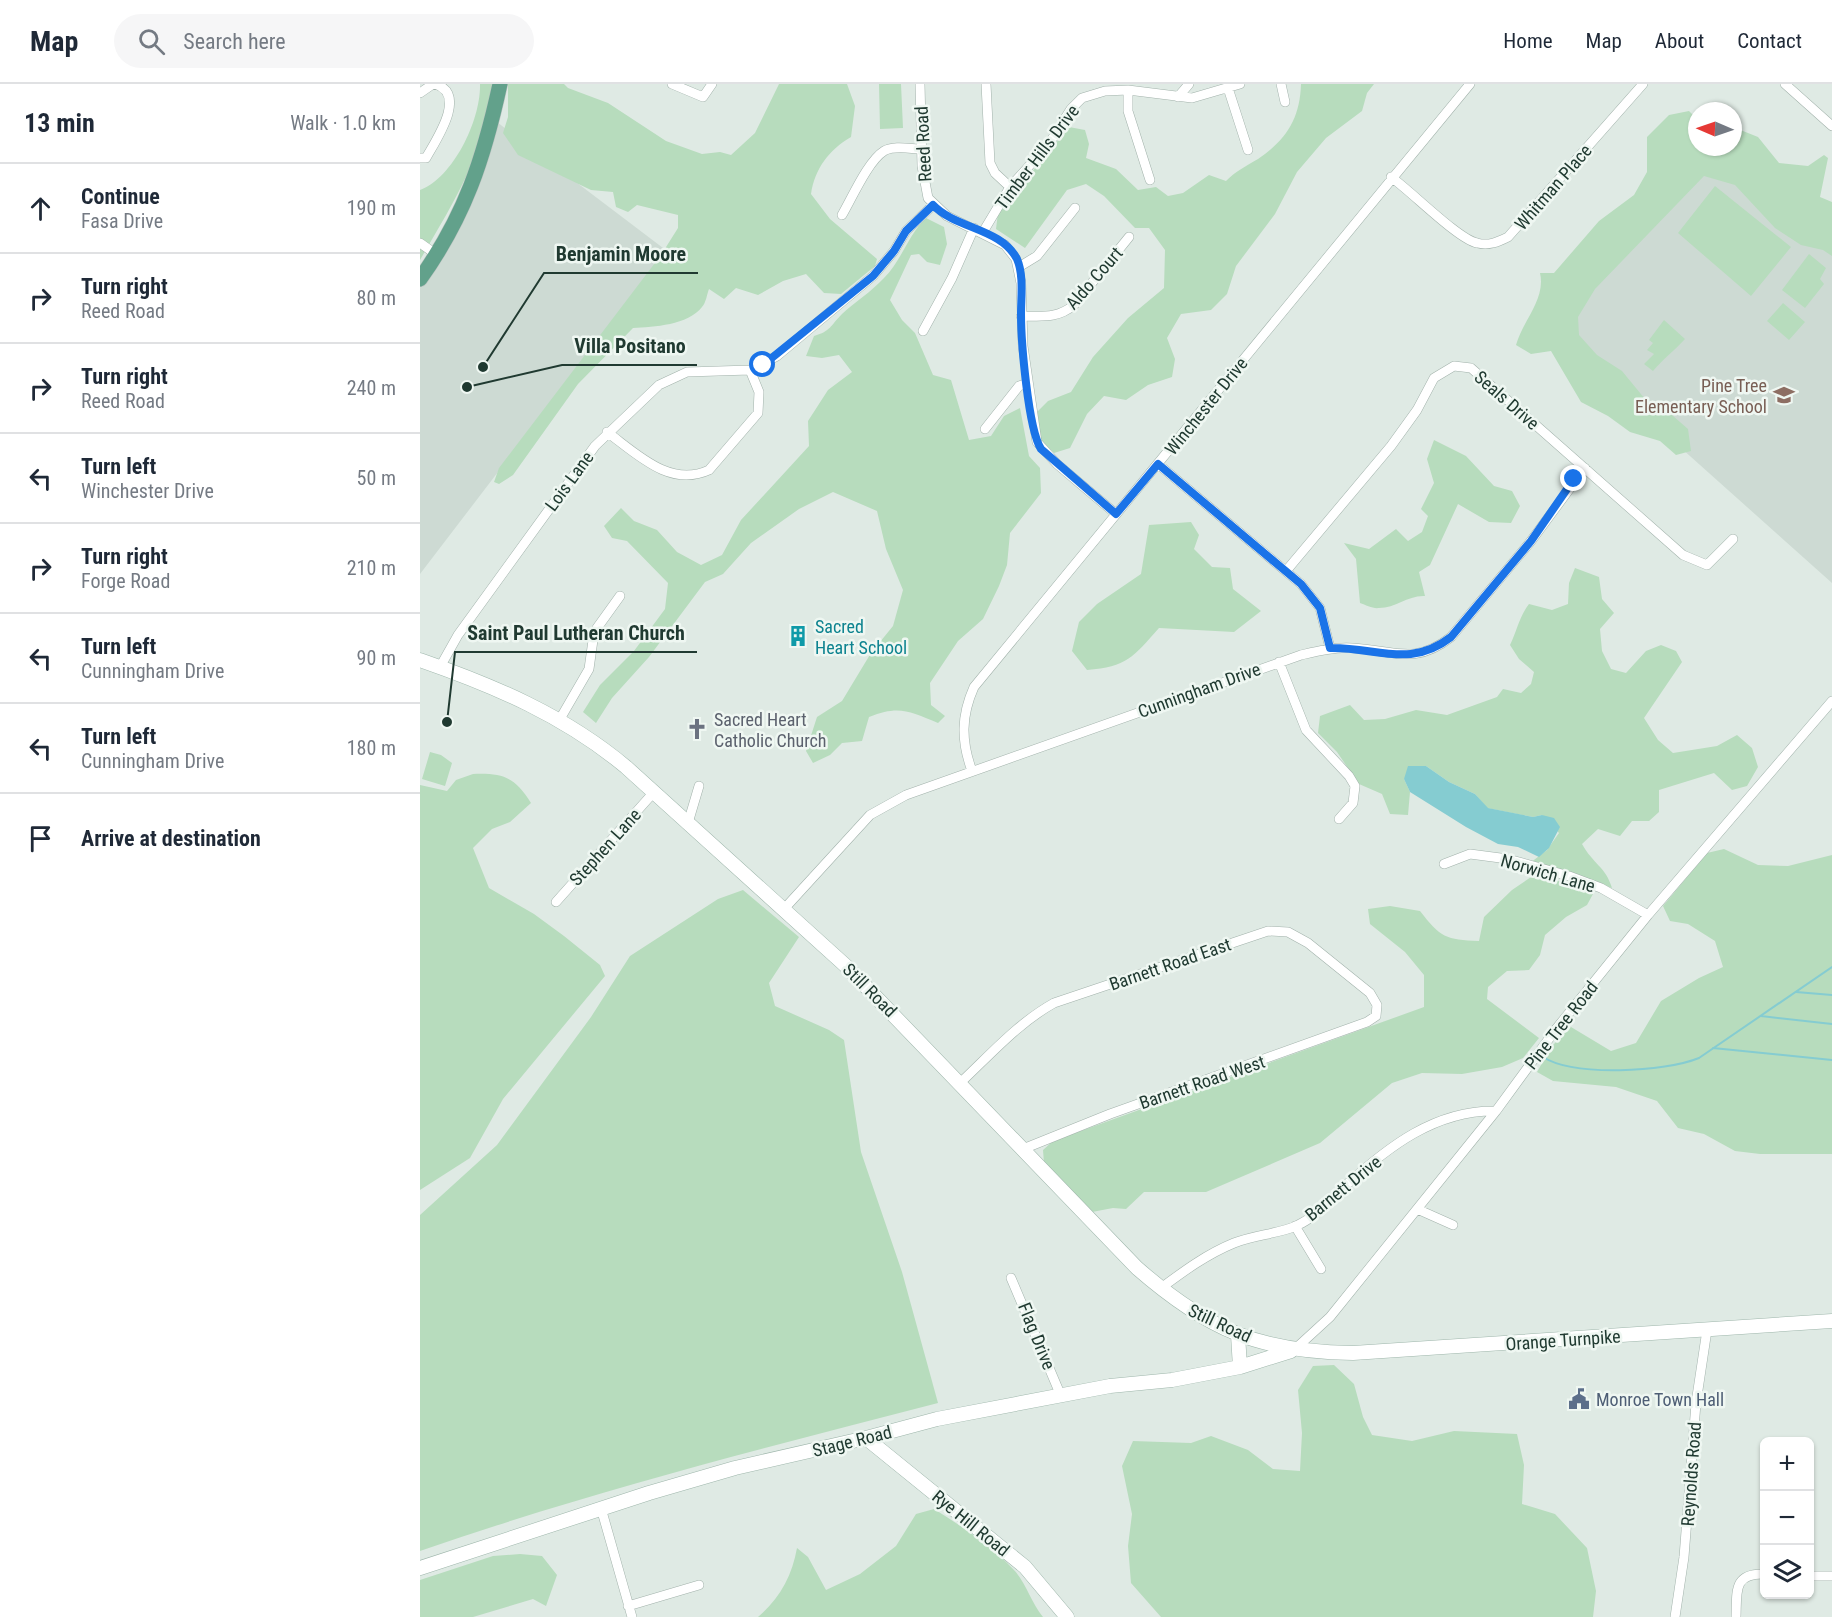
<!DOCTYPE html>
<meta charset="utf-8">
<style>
body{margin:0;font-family:"Roboto Condensed",sans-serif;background:#f6f6f7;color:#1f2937}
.controls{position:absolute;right:18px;bottom:18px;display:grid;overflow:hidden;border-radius:9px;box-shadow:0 2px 4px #0004}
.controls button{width:54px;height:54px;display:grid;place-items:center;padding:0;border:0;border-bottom:2px solid #e0e1e3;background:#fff;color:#1f2937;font:30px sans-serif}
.compass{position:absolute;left:1268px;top:18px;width:54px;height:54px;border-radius:50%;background:#fff;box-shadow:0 2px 4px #0004;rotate:272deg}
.stop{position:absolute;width:18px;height:18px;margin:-14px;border:4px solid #1a73e8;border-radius:50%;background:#fff}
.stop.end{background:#1a73e8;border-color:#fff;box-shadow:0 2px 6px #0008}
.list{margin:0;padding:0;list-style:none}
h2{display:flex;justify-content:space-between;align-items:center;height:78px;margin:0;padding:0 24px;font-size:26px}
h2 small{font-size:20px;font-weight:400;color:#747a83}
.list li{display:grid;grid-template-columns:39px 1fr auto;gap:18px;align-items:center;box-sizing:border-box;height:90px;padding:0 24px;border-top:2px solid #e0e1e3}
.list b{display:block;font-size:22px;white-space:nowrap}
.list p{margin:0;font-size:20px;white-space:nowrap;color:#747a83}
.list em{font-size:20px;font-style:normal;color:#747a83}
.icon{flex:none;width:33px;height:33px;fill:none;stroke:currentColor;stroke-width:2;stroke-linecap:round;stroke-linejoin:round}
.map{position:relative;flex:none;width:1412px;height:1533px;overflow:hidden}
header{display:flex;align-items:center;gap:36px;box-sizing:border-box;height:84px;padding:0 30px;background:#fff;border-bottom:2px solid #e0e1e3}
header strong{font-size:28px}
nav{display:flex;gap:33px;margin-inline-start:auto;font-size:21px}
.search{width:420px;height:54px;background:#f6f6f7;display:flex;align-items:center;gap:15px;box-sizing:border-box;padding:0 21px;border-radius:33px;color:#747a83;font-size:22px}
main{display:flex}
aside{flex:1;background:#fff}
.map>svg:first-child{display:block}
.built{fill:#cddad3}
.green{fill:#b7dcbd}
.water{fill:#85ccd1}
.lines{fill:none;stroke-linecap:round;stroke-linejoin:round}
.stream{stroke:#85ccd1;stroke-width:2}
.street-casing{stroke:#a2b2ab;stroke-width:10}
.secondary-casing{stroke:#9eb6ab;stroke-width:15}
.primary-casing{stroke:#bcc4c1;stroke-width:16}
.street{stroke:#fff;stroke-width:9}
.secondary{stroke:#fff;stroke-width:14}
.primary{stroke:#62a18b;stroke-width:15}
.route{stroke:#1a73e8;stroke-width:8}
.labels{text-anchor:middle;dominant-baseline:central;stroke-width:5;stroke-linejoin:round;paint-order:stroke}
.street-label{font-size:18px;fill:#203a31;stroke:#eff7f2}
.education-label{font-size:18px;fill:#785e54;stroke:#eff7f2;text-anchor:end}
.culture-label{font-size:18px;fill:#0d838f;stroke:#eff7f2;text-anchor:start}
.worship-label{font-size:18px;fill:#5b616d;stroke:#eff7f2;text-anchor:start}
.service-label{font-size:18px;fill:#4e5e75;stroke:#eff7f2;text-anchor:start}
.leader{fill:none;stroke:#203a31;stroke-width:2}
.callout-dot{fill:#203a31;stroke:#eff7f2;stroke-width:2}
.callout-label{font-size:20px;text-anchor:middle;font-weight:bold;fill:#203a31;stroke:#eff7f2;stroke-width:5;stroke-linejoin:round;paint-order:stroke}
</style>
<header>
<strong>Map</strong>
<div class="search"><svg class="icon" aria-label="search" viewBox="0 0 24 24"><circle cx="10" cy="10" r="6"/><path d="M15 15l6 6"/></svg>Search here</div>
<nav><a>Home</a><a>Map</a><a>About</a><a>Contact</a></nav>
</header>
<main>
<aside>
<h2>13 min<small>Walk · 1.0 km</small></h2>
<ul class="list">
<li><svg class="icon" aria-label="ahead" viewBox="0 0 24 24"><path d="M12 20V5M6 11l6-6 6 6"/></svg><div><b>Continue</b><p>Fasa Drive</p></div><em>190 m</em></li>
<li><svg class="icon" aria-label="right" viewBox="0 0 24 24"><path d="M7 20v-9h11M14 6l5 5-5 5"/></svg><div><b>Turn right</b><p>Reed Road</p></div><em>80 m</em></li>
<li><svg class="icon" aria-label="right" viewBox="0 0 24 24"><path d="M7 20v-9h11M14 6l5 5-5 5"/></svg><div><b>Turn right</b><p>Reed Road</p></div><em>240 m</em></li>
<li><svg class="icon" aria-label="left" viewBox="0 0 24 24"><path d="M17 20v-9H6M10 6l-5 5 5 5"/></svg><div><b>Turn left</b><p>Winchester Drive</p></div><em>50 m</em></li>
<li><svg class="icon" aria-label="right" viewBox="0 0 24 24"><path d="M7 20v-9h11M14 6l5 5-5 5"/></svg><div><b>Turn right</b><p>Forge Road</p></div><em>210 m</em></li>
<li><svg class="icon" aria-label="left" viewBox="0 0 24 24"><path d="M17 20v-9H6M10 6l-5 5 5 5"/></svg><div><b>Turn left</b><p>Cunningham Drive</p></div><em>90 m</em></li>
<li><svg class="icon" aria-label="left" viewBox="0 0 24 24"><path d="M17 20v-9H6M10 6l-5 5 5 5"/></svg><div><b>Turn left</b><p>Cunningham Drive</p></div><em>180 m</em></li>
<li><svg class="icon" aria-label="arrive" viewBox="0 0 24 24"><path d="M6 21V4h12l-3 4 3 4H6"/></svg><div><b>Arrive at destination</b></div></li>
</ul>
</aside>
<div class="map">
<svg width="1412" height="1533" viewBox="0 0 1412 1533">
<rect width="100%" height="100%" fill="#dfeae4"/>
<path class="built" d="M73,35l174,132 -247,323v-295l17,-24z
M1282,63h31l99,83v353l-283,-253z"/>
<path class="green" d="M60,0h12c-4,65 -40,121 -72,176v-70c34,-13 61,-71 60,-106z
M88,0h56l4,4 40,15 58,38 36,13 18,-2 11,3 24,-22 24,-49h68l8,22 -4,31c-22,13 -36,31 -40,57l19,25 47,40 -2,7 -34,28 -17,-1 -18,-19 -23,7 -25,14 -22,-7 -12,11 -15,-10c-2,5 -3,14 -7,18 -14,18 -48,20 -69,21l-55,56 -65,91 -14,9 -5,-2 5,-14 162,-213 17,-27v-13l-41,-10 -9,7 -12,-5 -3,-15 -22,-2 -73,-35 -15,-22 5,-16z
M459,0h22l2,44 -23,1z
M881,0h73l-7,9 -5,18 -36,27 -29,34 -22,42 -39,52 -9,28 -16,16 -30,4 -14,24 8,21 -3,18 -24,8 -22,15 -22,-4 -17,18 -17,34 -16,5 -16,-16 -1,-25 11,-11 23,-9 22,-35 35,-39 36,-30 1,-38 -16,-22h-14l-31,-32 -18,-12 -19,6 -42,58 -29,-19 2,-16 71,-86 16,3 4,14 -3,14 30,11 22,21 18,-3 12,9 15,-3 26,-18 17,6c10,-10 20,-15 32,-22 28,-19 42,-40 43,-75z
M1269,27l8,8v28h36v-20l25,10 21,26 29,3 16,-11 4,3 -8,39 12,5v54l-9,-6 -22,-5 -26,-17 -40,-43 -31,-9 -109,113 -17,28 1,18 18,20 25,16 23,28 20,10 23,20 3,22 -15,4 -16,-14 -30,-9 -22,-16 -27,-14 -30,-51 -20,3 -15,-9c7,-25 30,-46 24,-72h14l45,-52 35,-26 13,-23v-35l22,-22z
M1295,102l76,61 -40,49 -73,-63z
M506,134l18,9 3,17 -7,21 -13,-3 -8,-8 -8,1 -21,45 12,20 13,13 18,42 18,5 18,60 22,-4 13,-20 16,-8 9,48 11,12 1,25 -31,40 -3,32 -8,21 -16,33 -25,22 -28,42 1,22 14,11 -7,7c-29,-12 -39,-18 -69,-6l-7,24 -20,2 -12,12 -17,8 -7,-12 11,-34 25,-16 29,-48 22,-27 10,-36 -17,-41 -9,-38 -44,-19 -34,17 -48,34 -28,31 -18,8 -56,75 -37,41 -16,25 -13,-11 17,-27 34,-34 31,-42 3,-26 -41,-42 -15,-3 -8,-12 17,-18 13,13 23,9 20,22 24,13 21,-10 19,-35 68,-74 -1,-25 20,-31 24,-18 -13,-17 -17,3 -16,-2 8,-20c17,-5 16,-10 28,-22 13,-12 29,-22 42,-36 18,-18 24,-43 42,-60z
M1389,170l17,14 -6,11 4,5 -19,24 -23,-18z
M1363,219l22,19 -16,18 -22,-19z
M1244,236l21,19c-11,12 -22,20 -32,32l-9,-7 10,-10 -7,-4 6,-7 -4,-3z
M1014,356l32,16 28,30 18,5 8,15 -9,17 -22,-1 -31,-18 -28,61 -11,7 6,24c-17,-1 -29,12 -46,12 -6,1 -13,-3 -19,-5l-4,-44 -12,-16 25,6 27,-20 12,12 14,-9 6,-16 -7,-7 13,-26 -7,-24z
M771,438l8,13 -5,14 18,18 18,1 3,21 28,22 -27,21 -75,-4c-26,29 -32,39 -72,42l-15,-19 7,-29 18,-18 44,-30 8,-49z
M1155,484l24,9 3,22 12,14 -14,16 2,22 9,18 15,4 20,-22 15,-6 15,6 6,11 -38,56 14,22 15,13 44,-7 20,-11 15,13 6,19 -11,19 -15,4 -18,-17 -55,17v22l-10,9h-17l-12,15 -22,-7 -16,15c11,20 24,23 30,44l-50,-18 -32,-7 17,-13 12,-17 -17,-18 -9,2 -46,-9 -12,-14 -26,-12 -23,-16 -22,13 6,13 -2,23 -18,-1 -8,-20 -23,-10 -22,-32 -19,-19 2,-17 30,-11 14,15 21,-1 31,-9 31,5 50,-18 6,-8 18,4 10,-9 3,-12 -15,-13 -9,-14c7,-14 9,-28 19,-41l23,6 16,-6 1,-21z
M10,668l11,3 11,8 -7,23 -23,-7z
M53,690c30,-1 42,3 58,29l-21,19 -18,7 -19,19 16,40 45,26 30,22 36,29 5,11 -102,123 -33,59 -50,32v-405l27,6 9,-11z
M1304,765l34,16 30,1 44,-11v299h-72l-25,-3 -31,-17 -26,-6 -21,-27 -41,-14 -63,-6 -16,-9 15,-26 19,-19 40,24 25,-8 25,-42 38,-23 24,-11 -8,-26 -27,-17 -18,-3 -7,-15 44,-53z
M1117,789l56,21 -6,11 -21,12 -21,18 -5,20 -11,15 -22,1 -19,16 -1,12 52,39 -16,20 -21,9 -40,7 -40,-1 -30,10 -72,60 -114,49h-62l-18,17 -13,-1 -21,4 -48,-49 -1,-13 10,-9 371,-134v-32l-19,-23 -35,-28 -2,-15 22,-3 30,5c20,26 26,29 59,30l5,-24 28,-27z
M323,806l56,47 -30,46 6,23 54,24 15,10 17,112 41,120 36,131c-174,45 -348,89 -518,148v-336l77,-70 94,-128 39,-61 88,-57z
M914,1281l20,19 9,33 9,18 40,6 42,-10 63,3 7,31 -2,39 33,10 32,34 9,43 -3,26h-432l-30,-34 -3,-37 4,-32 -10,-48 11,-25 58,2 20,-7 37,14 25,19 27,2 2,-38 -4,-43 15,-24z
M514,1425c27,17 57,36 79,60 13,13 18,34 30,48h-285c22,-19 34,-41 39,-69l11,9 18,33 34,-16 36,-28 20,-32z
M100,1470l22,2 15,19 -11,31 -13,-7 -60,18h-53v-37l73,-24z"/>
<path class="water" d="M988,682h18l23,16 26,12 13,14 45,9 9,-2 12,3 6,9 -11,21 -10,9 -21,-10 -20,-3 -32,-17 -56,-35 -6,-13z"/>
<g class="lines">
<path class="stream" d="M1376,908l36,3
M1341,932l71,8
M1293,964l119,12
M1123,973c31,20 122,15 156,1l133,-91"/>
<defs>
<path id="street" d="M252,0l31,13 9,-13
M500,0l2,82 6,32 19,18 58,29 11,14 5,24 2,63 14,96 20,22 59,50
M566,0l4,79 5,10 15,14
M861,0l4,18
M1365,0l47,42
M808,4l20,62
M708,6v21l22,69
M0,9l13,-9
M758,13l11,-13
M0,74h6c10,-18 42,-64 9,-74
M971,93c21,15 67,62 86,66 12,3 21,-1 31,-6l135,-153
M422,131c10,-17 26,-54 42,-64 10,-6 27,-2 38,-2
M563,148l27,-45 39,-43 22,-35 11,-11 23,-7 23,-1 64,8 48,-14
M0,159l17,12
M599,183l18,-11 38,-48
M601,232c21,0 36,3 53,-11l55,-68
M503,247l29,-53 22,-50
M565,345l34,-43 9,-3
M187,348c30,22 63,56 102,38l49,-57 1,-21 -9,-22
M738,380l143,120 19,24 10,40
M866,487l105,-125 26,-36 17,-32 20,-12 17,2 212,187 24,10 26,-26
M859,578l27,68 43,46 6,10 -2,17 -14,16
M20,583l18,-32 137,-189 64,-61 28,-13 63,-2 27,-14 96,-80 21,-25 12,-20 27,-26
M140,635l29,-50 4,-29 4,-12 23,-32
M552,687c-11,-30 -11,-55 2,-84l496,-603
M268,739l11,-37
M1024,780l26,-10 38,5 61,17 32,12 47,27
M136,818l98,-110
M364,825l86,-94 36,-20 395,-140c17,-4 33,-8 51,-7 42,2 62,18 99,-11l80,-96 54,-73
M540,999c30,-28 58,-60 94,-80l214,-72 20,1 20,11 62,50 7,12 -1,11 -9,6 -257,92 -87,35
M997,1125l36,16
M875,1142l26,43
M591,1194l50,118
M741,1204c23,-17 46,-34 73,-45 20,-8 43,-9 62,-17 20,-9 33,-25 49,-40 43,-39 90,-76 151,-75
M874,1266l36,-33 166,-206 60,-82 92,-114 184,-214
M181,1424l31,109
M1390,1492h22
M208,1522l71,-21
M1255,1533l9,-60 12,-154 11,-73
M1316,1533c1,-25 -3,-44 28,-43"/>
<path id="secondary" d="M0,576c75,26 145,56 206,107l220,199 291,302c71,62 122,84 216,85l479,-32
M818,1251l2,32
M446,1354l159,129 42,50
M0,1484l229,-75 86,-25 131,-30 71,-19 173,-33 62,-6 68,-13 51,-16"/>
<path id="primary" d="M0,195c45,-63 64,-121 80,-195"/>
</defs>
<use href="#street" class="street-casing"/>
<use href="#secondary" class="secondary-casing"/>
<use href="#primary" class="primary-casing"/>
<use href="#street" class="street"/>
<use href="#secondary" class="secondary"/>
<use href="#primary" class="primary"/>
</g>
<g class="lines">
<path class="route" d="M343,281l110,-89 21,-25 12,-20 27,-26c23,24 68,23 84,54 7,16 4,38 4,55 0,26 7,115 20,135l75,65 42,-50 143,120 19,24 10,40c47,-1 80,21 121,-11l80,-96 43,-62"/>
</g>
<defs>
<symbol id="school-bare" viewBox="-9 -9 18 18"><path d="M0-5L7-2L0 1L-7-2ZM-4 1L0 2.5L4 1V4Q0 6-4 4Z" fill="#8d6e63" stroke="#eff7f2" stroke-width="2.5" paint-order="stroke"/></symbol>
<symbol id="building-bare" viewBox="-9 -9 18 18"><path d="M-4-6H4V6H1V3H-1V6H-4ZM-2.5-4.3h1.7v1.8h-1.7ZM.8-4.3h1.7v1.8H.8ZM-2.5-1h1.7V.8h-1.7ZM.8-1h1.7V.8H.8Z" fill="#0f9aa8" stroke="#eff7f2" stroke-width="2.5" paint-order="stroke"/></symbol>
<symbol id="church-bare" viewBox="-9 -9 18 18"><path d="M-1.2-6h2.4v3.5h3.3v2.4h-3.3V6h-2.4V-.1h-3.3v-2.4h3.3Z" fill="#6b7280" stroke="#eff7f2" stroke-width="2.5" paint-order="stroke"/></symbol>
<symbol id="civic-bare" viewBox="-9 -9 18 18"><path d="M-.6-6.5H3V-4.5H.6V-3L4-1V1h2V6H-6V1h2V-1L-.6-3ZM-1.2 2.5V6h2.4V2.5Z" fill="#5c6f8a" stroke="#eff7f2" stroke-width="2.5" paint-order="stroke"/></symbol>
</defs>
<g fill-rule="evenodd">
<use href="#school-bare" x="1349" y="296" width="30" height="30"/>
<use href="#building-bare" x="363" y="537" width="30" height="30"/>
<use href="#church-bare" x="262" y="630" width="30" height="30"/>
<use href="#civic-bare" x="1144" y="1300" width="30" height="30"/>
</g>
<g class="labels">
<g class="street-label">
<text transform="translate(503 60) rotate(-93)">Reed Road</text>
<text transform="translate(617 73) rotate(-53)">Timber Hills Drive</text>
<text transform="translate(1133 103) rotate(-49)">Whitman Place</text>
<text transform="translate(674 194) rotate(-49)">Aldo Court</text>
<text transform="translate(1087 316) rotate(41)">Seals Drive</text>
<text transform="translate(786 322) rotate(-51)">Winchester Drive</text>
<text transform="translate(149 397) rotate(-54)">Lois Lane</text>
<text transform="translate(779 606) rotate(-20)">Cunningham Drive</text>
<text transform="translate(185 763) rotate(-48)">Stephen Lane</text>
<text transform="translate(1128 789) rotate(16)">Norwich Lane</text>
<text transform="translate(750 880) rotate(-19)">Barnett Road East</text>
<text transform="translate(450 906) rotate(45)">Still Road</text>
<text transform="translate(1141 941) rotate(-52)">Pine Tree Road</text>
<text transform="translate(782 998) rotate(-19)">Barnett Road West</text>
<text transform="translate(923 1104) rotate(-39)">Barnett Drive</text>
<text transform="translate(800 1239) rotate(25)">Still Road</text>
<text transform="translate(617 1252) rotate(68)">Flag Drive</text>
<text transform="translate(1143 1256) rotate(-4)">Orange Turnpike</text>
<text transform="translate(432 1357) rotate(-14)">Stage Road</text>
<text transform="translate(1271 1390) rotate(-86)">Reynolds Road</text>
<text transform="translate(551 1439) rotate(39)">Rye Hill Road</text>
</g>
<g class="education-label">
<text x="1347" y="301">Pine Tree<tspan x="1347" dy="21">Elementary School</tspan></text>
</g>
<g class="culture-label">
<text x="395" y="542">Sacred<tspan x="395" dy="21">Heart School</tspan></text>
</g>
<g class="worship-label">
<text x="294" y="635">Sacred Heart<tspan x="294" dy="21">Catholic Church</tspan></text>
</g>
<g class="service-label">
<text x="1176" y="1315">Monroe Town Hall</text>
</g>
</g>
<path class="leader" d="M63 283L124 189H278M47 303L142 281H277M27 638L35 568H277"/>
<g class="callout-dot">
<circle cx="63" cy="283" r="6"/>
<circle cx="47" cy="303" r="6"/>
<circle cx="27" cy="638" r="6"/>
</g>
<g class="callout-label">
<text x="201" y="177">Benjamin Moore</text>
<text x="210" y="269">Villa Positano</text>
<text x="156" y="556">Saint Paul Lutheran Church</text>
</g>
</svg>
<div class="controls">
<button>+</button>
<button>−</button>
<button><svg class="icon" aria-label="layers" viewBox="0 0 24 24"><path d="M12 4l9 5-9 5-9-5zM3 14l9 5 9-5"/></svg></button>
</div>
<svg class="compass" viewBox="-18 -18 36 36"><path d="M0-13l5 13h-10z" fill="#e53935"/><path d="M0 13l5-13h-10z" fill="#747a83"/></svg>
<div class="stop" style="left:343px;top:281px"></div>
<div class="stop end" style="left:1154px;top:395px"></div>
</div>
</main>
